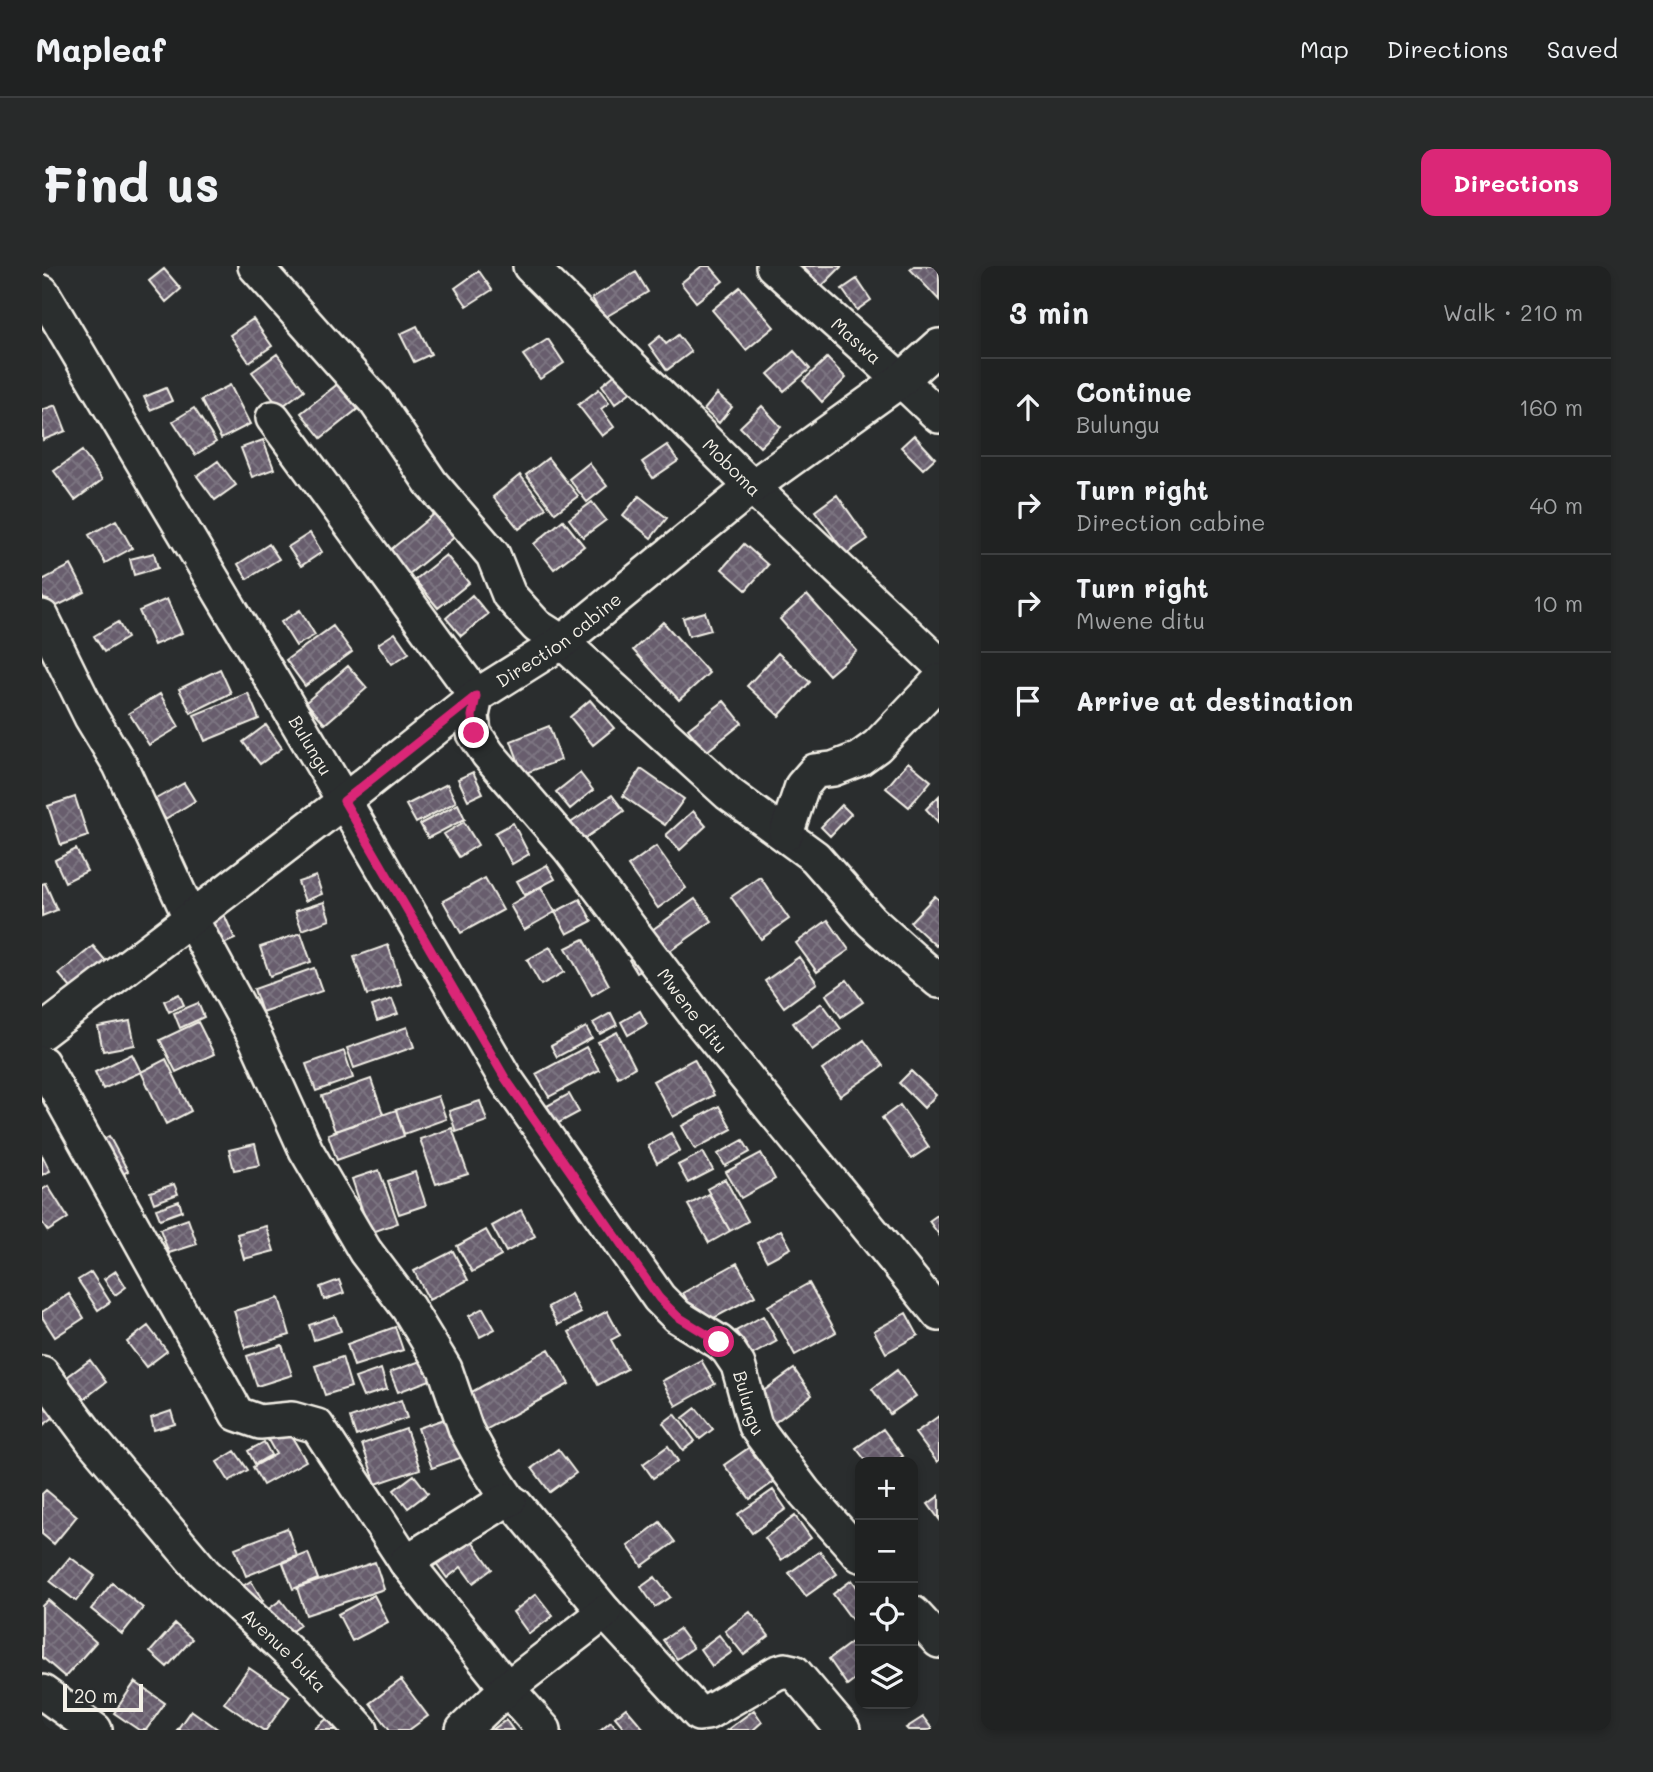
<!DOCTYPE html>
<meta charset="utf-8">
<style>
body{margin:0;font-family:Mali,sans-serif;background:#282a2a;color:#f1f3f6}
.controls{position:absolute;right:21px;bottom:21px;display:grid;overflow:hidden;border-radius:14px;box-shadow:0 4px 10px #0003}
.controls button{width:63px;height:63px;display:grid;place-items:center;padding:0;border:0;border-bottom:2px solid #3d3f40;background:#202222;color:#f1f3f6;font:35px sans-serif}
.scale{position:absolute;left:21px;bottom:18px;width:80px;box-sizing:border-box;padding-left:7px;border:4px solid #f4f1e8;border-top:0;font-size:19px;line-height:24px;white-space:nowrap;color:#f4f1e8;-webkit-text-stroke:5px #2a2d2e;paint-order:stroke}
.stop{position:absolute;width:21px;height:21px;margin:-16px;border:5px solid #db2777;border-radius:50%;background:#fff}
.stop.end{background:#db2777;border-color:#fff;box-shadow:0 2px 7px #0008}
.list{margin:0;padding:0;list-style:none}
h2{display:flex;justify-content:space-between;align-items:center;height:91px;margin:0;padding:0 28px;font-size:30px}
h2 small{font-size:23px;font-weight:400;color:#a2a4a5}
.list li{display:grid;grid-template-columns:46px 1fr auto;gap:21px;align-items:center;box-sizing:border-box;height:98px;padding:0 28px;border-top:2px solid #3d3f40}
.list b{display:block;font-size:26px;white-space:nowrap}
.list p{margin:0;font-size:23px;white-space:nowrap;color:#a2a4a5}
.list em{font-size:23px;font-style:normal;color:#a2a4a5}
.icon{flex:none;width:38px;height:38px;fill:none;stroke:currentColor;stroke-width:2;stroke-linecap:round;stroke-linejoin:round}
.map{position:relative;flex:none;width:897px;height:1464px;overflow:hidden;border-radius:14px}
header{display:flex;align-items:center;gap:42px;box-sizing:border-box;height:98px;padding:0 35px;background:#202222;border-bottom:2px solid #3d3f40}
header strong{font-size:33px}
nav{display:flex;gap:38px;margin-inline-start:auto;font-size:24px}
.intro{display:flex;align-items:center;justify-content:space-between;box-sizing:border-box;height:168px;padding:0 42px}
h1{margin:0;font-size:49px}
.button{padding:18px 32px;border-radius:14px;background:#db2777;color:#fff;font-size:24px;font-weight:700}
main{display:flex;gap:42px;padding:0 42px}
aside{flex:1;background:#202222;border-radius:14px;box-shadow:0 4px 10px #0003}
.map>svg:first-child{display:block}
.building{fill:url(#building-cross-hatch);stroke:#f4f1e8;stroke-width:2}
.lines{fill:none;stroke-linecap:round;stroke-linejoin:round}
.street-casing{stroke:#f4f1e8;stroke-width:38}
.street{stroke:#2a2d2e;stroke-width:33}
.route{stroke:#db2777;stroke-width:9}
.labels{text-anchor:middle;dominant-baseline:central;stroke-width:5;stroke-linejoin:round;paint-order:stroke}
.street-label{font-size:18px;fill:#f4f1e8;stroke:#2a2d2e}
</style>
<header>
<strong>Mapleaf</strong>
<nav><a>Map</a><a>Directions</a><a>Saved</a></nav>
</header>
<div class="intro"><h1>Find us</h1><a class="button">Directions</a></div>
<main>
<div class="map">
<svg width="897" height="1464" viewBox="0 0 897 1464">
<defs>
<pattern id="building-cross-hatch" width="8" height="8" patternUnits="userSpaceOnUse" patternTransform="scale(1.75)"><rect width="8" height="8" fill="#675d6d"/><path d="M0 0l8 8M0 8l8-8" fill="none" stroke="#7d7582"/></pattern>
</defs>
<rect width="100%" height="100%" fill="#2a2d2e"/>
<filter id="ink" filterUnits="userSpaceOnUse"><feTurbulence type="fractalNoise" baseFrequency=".0143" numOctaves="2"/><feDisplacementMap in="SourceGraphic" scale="14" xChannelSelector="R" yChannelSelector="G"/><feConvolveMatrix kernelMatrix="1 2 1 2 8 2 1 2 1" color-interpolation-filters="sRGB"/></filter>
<g filter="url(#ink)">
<path class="building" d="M660,0h8l13,15 -27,21 -15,-19z
M760,0h40l-20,20z
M872,0h25v34l-29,-31z
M122,3l17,20 -15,13 -17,-21z
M437,5l13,19 -25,16 -12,-18z
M594,6l12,20 -44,26 -12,-20z
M815,13l14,21 -14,10 -15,-21z
M698,21l34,40 -28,23 -34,-40z
M211,53l19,27 -23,16 -19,-27z
M375,60l14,28 -17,8 -14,-28z
M636,69l13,17 -24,18 -18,-25 11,-9 6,8z
M506,73l16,24 -24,16 -17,-24z
M752,85l16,18 -26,22 -16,-17z
M235,88l27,36 -24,18 -28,-36z
M785,92l19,20 -24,24 -19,-21z
M581,102l14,19 -22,17 -13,-19z
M297,117l20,25 -38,30 -20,-25z
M188,119l20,39 -29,15 -20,-39z
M124,122l6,13 -22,9 -6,-13z
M557,123l10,14 -8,6 13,18 -12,9 -24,-31z
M675,128l15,13 -13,16 -15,-13z
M14,139l10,26 -23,9 -1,-30z
M720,140l19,21 -21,20 -20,-20z
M152,142l22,34 -21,13 -22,-34z
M872,169l21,23 -12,11 -22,-22z
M221,174l11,29 -22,8 -11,-29z
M625,179l11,16 -25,17 -11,-16z
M40,185l20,29 -27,20 -21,-29z
M506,192l30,38 -23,17 -29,-38z
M176,195l18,24 -21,15 -18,-24z
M547,197l18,23 -20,16 -18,-23z
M478,209l26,33 -27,21 -26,-32z
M795,229l31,44 -22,15 -31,-43z
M597,230l28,22 -16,20 -28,-23z
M550,236l14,18 -23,17 -14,-18z
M396,245l19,24 -53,43 -20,-23z
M74,254l16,28 -27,15 -16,-28z
M521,254l21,26 -30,23 -20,-25z
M268,267l12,19 -21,14 -13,-19z
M227,278l10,15 -32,20 -9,-15z
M702,278l24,21 -22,25 -24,-21z
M112,287l4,15 -24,7 -4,-16z
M404,289l23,28 -31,25 -23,-28z
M29,299l14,27 -36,18 -7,-14v-16z
M430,329l16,19 -27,22 -15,-18z
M765,329l50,56 -28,24 -49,-56z
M125,333l15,34 -28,12 -15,-34z
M258,344l15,25 -19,11 -15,-24z
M663,346l6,18 -22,6 -6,-18z
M76,356l9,16 -23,14 -10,-16z
M621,356l46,51 -30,27 -46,-50z
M291,360l19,26 -47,34 -19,-26z
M353,367l14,20 -17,11 -14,-20z
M736,387l32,29 -31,34 -32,-30z
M306,400l19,22 -42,36 -19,-22z
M178,403l11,24 -40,20 -12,-24z
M206,427l11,26 -54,22 -11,-26z
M118,428l19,33 -30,18 -20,-32z
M548,434l24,28 -21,17 -23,-28z
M682,435l18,22 -36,29 -18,-23z
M224,459l16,23 -22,16 -17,-22z
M507,460l12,34 -38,14 -12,-33z
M866,496l23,19 -22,26 -23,-19z
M599,503l43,30 -19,26 -42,-29z
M431,506l10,21 -15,7 -10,-21z
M538,507l13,17 -23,19 -14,-17z
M142,517l11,18 -30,18 -11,-19z
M405,518l9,18 -40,21 -10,-18z
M570,529l12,16 -46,32 -12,-17z
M897,530v27l-13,-14z
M33,531l13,39 -27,9 -13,-39z
M416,538l7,15 -37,19 -8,-14z
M800,539l9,9 -21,22 -9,-9z
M651,545l13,15 -26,24 -14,-15z
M422,556l14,23 -19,12 -15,-23z
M471,557l16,31 -17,10 -17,-31z
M614,580l30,42 -28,20 -30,-42z
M34,583l11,22 -22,11 -10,-22z
M505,599l8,14 -30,16 -8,-14z
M274,610l6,18 -17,7 -7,-19z
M718,611l29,42 -28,20 -30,-42z
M443,612l18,32 -42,23 -18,-32z
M3,617l12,27 -15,6v-32z
M499,621l14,25 -31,18 -14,-25z
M893,630l4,4v42l-3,4 -26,-24z
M538,633l12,22 -25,13 -12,-22z
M653,633l17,22 -45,32 -15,-23z
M282,636l6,18 -28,10 -7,-19z
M180,644l13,29 -16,7 -13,-29z
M786,654l21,30 -32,22 -21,-29z
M259,667l10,29 -41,14 -10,-29z
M542,673l25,46 -17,10 -26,-47z
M346,679l13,39 -34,11 -13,-38z
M51,680l18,21 -34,28 -18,-21z
M508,681l14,25 -23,13 -14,-25z
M599,688l7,13 -11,6 -8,-13z
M757,691l18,26 -33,24 -19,-26z
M272,702l8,23 -60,21 -8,-23z
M805,714l16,22 -22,15 -15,-22z
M137,728l5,11 -15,7 -5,-11z
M350,733l6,15 -21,7 -5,-15z
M156,737l6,14 -24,11 -6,-15z
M780,737l19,26 -29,21 -19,-27z
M598,745l7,13 -19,11 -7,-13z
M569,747l6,12 -17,9 -7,-11z
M88,755l5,24 -32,6 -5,-24z
M156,756l16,32 -38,18 -16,-32z
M365,761l7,20 -60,21 -7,-20z
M544,761l6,11 -35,19 -6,-11z
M575,766l18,35 -17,10 -20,-35z
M822,774l19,26 -43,30 -18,-26z
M544,781l13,23 -50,27 -13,-23z
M302,785l9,27 -37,13 -10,-27z
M90,788l9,18 -38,17 -8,-17z
M124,793l25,52 -25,13 -25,-52z
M652,793l20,36 -41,22 -20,-36z
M869,805l25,24 -12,13 -25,-25z
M329,813l12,35 -48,17 -13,-35z
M527,828l10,18 -22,12 -10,-18z
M396,830l8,23 -42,15 -8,-24z
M438,835l7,20 -31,11 -7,-21z
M858,839l29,42 -18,12 -29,-41z
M677,840l13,23 -37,20 -13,-23z
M354,844l8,26 -67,24 -9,-26z
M410,862l16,46 -32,10 -16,-45z
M629,867l9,17 -23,13 -9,-17z
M67,870l19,35 -18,10 -20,-35z
M701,874l7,12 -25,14 -7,-12z
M213,878l5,21 -26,5 -5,-20z
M661,886l10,18 -25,13 -10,-18z
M719,887l14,26 -34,19 -15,-26z
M0,889l8,16 -8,4z
M337,904l19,53 -28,10 -18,-54z
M373,906l11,33 -27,9 -11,-33z
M683,913l23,42 -18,10 -23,-42z
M132,918l4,10 -24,9 -4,-11z
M6,920l20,32 -20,13 -6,-9v-32z
M667,928l21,37 -21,12 -21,-38z
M137,935l3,10 -22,8 -4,-10z
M479,944l14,26 -29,16 -14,-26z
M897,948v21l-10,-14z
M146,953l9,25 -28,9 -9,-24z
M224,960l8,25 -30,8 -7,-25z
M444,964l15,26 -29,16 -15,-26z
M739,964l10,18 -24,13 -10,-18z
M411,985l15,29 -39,20 -15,-29z
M695,997l18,33 -54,29 -18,-32z
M74,1005l10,16 -11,8 -11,-16z
M49,1006l19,30 -12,8 -20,-30z
M297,1014l5,13 -20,7 -4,-13z
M767,1017l27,49 -41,23 -27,-49z
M27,1028l15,24 -29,19 -13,-20v-5z
M529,1028l10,19 -23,12 -10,-18z
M237,1032l11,37 -45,13 -11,-37z
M441,1042l12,21 -15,8 -11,-21z
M565,1045l13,24 -9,5 16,29 -29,16 -29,-53z
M864,1047l12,22 -32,18 -12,-22z
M293,1050l6,15 -27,9 -5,-15z
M721,1050l14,25 -27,15 -14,-25z
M106,1060l19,25 -21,16 -19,-25z
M353,1061l8,23 -49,16 -7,-22z
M240,1079l10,30 -35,11 -10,-30z
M507,1083l20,35 -89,49 -19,-35z
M300,1091l9,30 -26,8 -10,-29z
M384,1093l7,20 -35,13 -8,-20z
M48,1094l16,22 -22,17 -17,-22z
M659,1094l14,24 -39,22 -14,-25z
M339,1103l6,20 -24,8 -8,-19z
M752,1103l18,26 -38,28 -19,-26z
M855,1104l19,26 -26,18 -18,-25z
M359,1134l6,18 -51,18 -6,-18z
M0,1136l12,15 -12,9z
M654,1142l17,21 -13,10 -17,-21z
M129,1145l4,13 -21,6 -3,-12z
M633,1148l20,27 -12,9 -20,-27z
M897,1150v44l-2,2 -22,-29z
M408,1151l13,40 -31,11 -14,-40z
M244,1161l20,34 -43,24 -10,-18 23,-13 -9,-16z
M364,1163l14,40 -44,15 -14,-40z
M841,1163l20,27 -9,6h-27l-11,-14z
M222,1176l7,13 -16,9 -7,-13z
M626,1180l10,15 -25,17 -10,-14z
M708,1181l25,34 -25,18 -26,-34z
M516,1183l18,24 -26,19 -18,-24z
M193,1185l13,19 -19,11 -12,-19z
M372,1209l14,18 -20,15 -14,-18z
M4,1224l31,26 -23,28 -12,-10v-40z
M731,1224l13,19 -34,24 -14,-19z
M897,1230v23l-11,-15z
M753,1250l16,22 -30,22 -16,-22z
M618,1256l15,20 -33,24 -14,-20z
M245,1262l10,28 -51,20 -11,-28z
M428,1272l22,31 -19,14 -12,-16 -14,11 -11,-15z
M778,1285l17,23 -31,22 -17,-23z
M266,1287l10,26 -25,10 -10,-26z
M28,1291l25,19 -19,25 -26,-20z
M333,1296l9,27 -78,26 -9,-27z
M613,1311l15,20 -15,10 -14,-20z
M810,1314l8,12v24l-7,5 -20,-27z
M209,1315l12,20 -17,10 -11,-20z
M70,1317l31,25 -21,26 -31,-25z
M494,1328l17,22 -24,18 -16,-22z
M332,1329l14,27 -36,19 -14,-27z
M6,1334l48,42 -31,35 -23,-20v-51z
M239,1334l19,25 -22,16 -19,-25z
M708,1346l19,24 -25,19 -19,-24z
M133,1358l17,15 -25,28 -17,-15z
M637,1363l14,19 -16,11 -14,-19z
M677,1369l13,17 -20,14 -12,-17z
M818,1370v39l-13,10 -18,-26z
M207,1402l41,28 -24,34h-3l-39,-27z
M359,1414l27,36 -19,14h-19l-20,-27z
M93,1416l30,21 -19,27h-7l-25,-17z
M584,1442l18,21 -1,1h-17l-11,-13z
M149,1444l28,20h-42z
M712,1444l8,12 -9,8h-26z
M881,1451l10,13h-25l-2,-2z
M286,1452l9,12h-24z
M464,1454l7,10h-21z
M569,1455l7,9h-18z"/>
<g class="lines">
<defs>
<g id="street">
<path d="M213,0l121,136 55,81 62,72 16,40 28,31 25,16 167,152 86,63 56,64 41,37 27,23"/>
<path id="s1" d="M488,0l222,221 187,177"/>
<path id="s2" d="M731,0l128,114 38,36"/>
<path id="s3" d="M0,26l302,509 161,277 154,220 18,18 42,26 9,8 10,15 17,61 50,67 55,62"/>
<path id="s4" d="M231,152l203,278 -4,20 2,17 14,21 81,94 132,174 238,292"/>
<path d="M0,351l49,100 29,48 70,152 65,120 51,113 59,101 43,57 37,61 21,61 20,36 23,34 6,4 90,108 94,102 8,-1 69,-40 9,-3 9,2 49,58"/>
<path d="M744,568l16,-48 13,-15 18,-2 26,-10 18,-13 62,-65"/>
<path id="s5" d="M0,766l302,-231 132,-105 86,-54 190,-155 149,-107 38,-34"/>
<path d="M0,797l195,351 23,8 32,-3 25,7 89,136"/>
<path id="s6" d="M0,1107l50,67 112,133 94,88 63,69"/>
<path d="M467,1234l-8,3 -95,59 101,126 37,42"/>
<path d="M871,1347l26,28"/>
<path d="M0,1426l53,38"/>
<path d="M421,1464l44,-42 98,-76"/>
</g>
</defs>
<use href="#street" class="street-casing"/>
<use href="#street" class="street"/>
</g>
</g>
<g class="lines" filter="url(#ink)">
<path class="route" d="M432,467l-2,-17 4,-20 -132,105 161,277 154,220 18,18 42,26"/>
</g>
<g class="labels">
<g class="street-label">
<text stroke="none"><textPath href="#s2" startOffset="112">Maswa</textPath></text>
<text stroke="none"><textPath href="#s1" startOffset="285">Moboma</textPath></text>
<text stroke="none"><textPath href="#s5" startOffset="649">Direction cabine</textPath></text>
<text stroke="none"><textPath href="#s3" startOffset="527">Bulungu</textPath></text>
<text stroke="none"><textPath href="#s4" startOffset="735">Mwene ditu</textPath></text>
<text stroke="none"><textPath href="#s3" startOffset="1325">Bulungu</textPath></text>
<text stroke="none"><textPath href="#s6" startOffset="369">Avenue buka</textPath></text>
</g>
</g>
</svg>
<div class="controls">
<button>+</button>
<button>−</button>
<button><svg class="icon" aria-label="locate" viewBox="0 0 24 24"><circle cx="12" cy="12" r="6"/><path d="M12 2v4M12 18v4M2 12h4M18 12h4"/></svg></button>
<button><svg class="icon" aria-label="layers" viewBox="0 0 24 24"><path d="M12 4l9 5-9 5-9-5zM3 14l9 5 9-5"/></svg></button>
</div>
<div class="scale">20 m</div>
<div class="stop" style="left:677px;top:1076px"></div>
<div class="stop end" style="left:432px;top:467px"></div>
</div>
<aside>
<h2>3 min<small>Walk · 210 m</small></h2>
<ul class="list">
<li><svg class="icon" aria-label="ahead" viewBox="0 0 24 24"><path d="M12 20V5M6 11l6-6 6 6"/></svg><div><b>Continue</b><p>Bulungu</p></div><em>160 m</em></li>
<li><svg class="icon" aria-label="right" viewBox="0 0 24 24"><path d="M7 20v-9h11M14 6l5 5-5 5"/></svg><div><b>Turn right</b><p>Direction cabine</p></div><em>40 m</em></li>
<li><svg class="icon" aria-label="right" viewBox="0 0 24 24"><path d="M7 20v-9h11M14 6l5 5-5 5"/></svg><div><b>Turn right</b><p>Mwene ditu</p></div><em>10 m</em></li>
<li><svg class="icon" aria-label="arrive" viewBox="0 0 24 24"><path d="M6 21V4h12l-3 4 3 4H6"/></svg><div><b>Arrive at destination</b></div></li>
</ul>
</aside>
</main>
